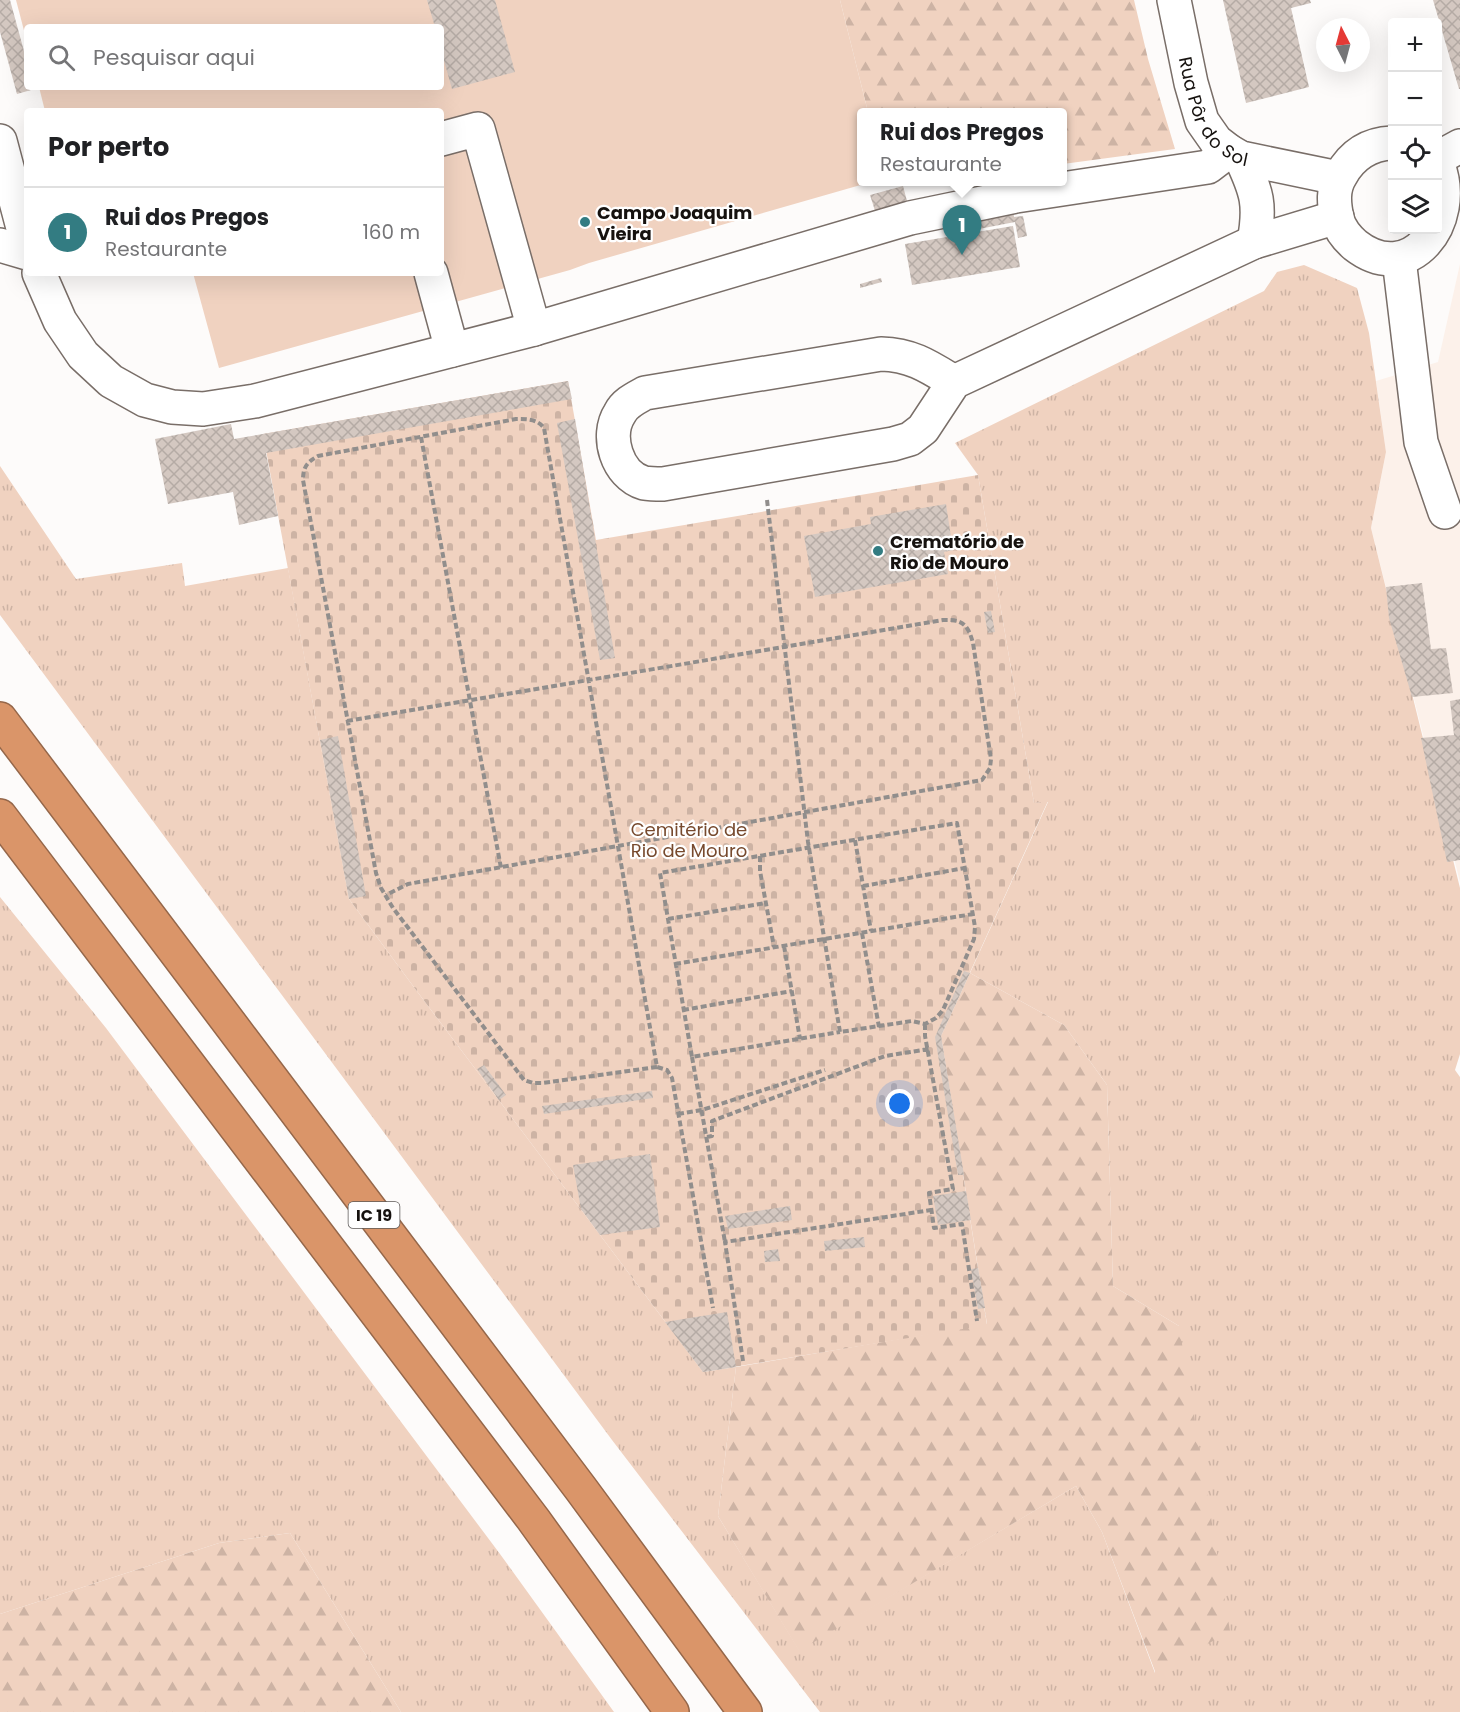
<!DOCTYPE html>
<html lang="pt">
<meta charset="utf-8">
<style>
body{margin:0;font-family:Poppins,sans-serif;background:#f2f2f2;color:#202124}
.controls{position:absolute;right:18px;top:18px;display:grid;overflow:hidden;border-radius:6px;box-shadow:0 6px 24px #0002}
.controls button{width:54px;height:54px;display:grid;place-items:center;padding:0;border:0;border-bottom:2px solid #e0e0e0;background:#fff;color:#202124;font:30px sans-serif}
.compass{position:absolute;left:1316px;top:18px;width:54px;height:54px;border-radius:50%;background:#fff;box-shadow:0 6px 24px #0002;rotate:354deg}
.you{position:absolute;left:900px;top:1104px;width:21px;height:21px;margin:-15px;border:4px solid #fff;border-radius:50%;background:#1a73e8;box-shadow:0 0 0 9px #1a73e833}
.badge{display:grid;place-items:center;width:39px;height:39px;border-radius:50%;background:#337c82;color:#fff;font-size:20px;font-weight:700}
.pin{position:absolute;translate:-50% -50px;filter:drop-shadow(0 2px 3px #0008)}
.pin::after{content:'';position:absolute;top:32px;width:21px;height:18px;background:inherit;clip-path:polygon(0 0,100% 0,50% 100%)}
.popup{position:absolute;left:857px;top:108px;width:210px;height:78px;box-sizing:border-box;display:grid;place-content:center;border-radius:6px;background:#fff;filter:drop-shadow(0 2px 4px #0005);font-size:20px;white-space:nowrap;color:#757577}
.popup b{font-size:22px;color:#202124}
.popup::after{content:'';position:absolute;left:50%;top:100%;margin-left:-12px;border:12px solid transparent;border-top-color:#fff}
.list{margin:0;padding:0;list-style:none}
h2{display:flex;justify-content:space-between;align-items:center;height:78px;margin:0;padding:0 24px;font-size:26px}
h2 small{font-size:20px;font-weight:400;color:#757577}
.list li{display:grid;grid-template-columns:39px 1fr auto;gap:18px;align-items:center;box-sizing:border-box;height:90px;padding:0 24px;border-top:2px solid #e0e0e0}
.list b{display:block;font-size:22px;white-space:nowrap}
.list p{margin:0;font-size:20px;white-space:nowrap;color:#757577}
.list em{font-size:20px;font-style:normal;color:#757577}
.icon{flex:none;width:33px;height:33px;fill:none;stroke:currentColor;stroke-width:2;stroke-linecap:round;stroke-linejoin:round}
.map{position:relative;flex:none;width:1460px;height:1712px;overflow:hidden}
.search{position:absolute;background:#fff;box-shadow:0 6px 24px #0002;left:24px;top:24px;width:420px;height:66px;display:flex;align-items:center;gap:15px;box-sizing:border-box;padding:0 21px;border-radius:6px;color:#757577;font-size:22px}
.panel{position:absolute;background:#fff;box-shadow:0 6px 24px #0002;left:24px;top:108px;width:420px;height:168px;border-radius:6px}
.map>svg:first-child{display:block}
.built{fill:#fcf1ea}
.grass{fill:url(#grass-tufts)}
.forest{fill:url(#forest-firs)}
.cemetery{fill:url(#cemetery-stones)}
.garden{fill:#f0d2c0}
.building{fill:url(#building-cross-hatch)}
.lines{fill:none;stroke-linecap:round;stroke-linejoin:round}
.minor-casing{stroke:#796e68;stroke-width:36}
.highway-casing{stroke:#95674a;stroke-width:36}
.path{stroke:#918e8c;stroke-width:4;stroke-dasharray:6 3;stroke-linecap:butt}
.minor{stroke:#fff;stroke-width:33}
.highway{stroke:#da9569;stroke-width:33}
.poi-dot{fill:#337c82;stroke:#fff;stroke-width:2}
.labels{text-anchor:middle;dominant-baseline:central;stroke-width:4.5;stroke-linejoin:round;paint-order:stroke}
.shield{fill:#fff;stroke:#5c5957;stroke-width:1.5}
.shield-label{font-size:16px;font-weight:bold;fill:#16120f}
.street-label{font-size:18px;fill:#16120f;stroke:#fff}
.poi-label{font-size:18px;font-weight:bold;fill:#16120f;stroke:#fff;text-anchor:start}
.park-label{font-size:18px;fill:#774a2e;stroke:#fff}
</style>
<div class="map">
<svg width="1460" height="1712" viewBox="0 0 1460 1712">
<defs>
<pattern id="grass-tufts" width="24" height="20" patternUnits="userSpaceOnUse" patternTransform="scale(1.5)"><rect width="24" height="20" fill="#f0d2c0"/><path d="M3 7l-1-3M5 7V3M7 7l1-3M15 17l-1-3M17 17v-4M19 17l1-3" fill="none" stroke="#cdb3a4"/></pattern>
<pattern id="forest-firs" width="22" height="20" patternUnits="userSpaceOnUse" patternTransform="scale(1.5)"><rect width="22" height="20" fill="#f0d2c0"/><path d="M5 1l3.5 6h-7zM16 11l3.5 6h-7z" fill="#cdb3a4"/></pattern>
<pattern id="cemetery-stones" width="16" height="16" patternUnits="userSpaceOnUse" patternTransform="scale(1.5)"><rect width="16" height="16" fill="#f0d2c0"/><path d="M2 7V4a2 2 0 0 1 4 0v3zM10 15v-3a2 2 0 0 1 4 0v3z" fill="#cdb3a4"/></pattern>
<pattern id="building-cross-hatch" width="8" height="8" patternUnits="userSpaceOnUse" patternTransform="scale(1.5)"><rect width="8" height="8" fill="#d4c8c1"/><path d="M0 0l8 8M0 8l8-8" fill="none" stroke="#b5aba5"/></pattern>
</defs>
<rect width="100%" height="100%" fill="#fdfbfa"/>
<path class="built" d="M1460,264v618l-89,-354 15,-76 -10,-71 62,-19z"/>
<path class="grass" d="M1304,265l53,23 12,45 17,119 -15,76 89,360v166l-5,16 5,7v635h-640l-208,-272 -612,-825v-149l76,113 106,-16 3,23 103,-18 61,331 67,91 287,382 33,-5 -18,149 81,134 277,-164 26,46 53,141 24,-347 -66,-40 -6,-201 -43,-60 -94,-52 78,-171 -14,1 -56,-328 -23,-32 309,-152 13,-19z
M0,897l106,131 394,526 114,158h-213l-111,-179 -71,10 -219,71z"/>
<path class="forest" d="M840,0h294l14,59 27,90 -112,15 -1,-52h-194z
M970,973l94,52 43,60 6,201 66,40 51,305 -74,43 -54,-142 -26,-46 -277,165 -81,-135 18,-149 251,-43 -46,-288z
M290,1533l111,179h-401v-98l219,-71z"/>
<path class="cemetery" d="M568,381l28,159 382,-65 56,328 14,-2 -107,235 46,289 -284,47 -287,-382 -67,-91 -86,-465z"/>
<path class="garden" d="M16,0h824l28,112h-6v70h9l-282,81 -19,7 -351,98 -26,-95h248v-162h-396l-6,-24h402v-60h-414v15z"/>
<path class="building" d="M0,0h10l17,62v25l11,1 -21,6 -17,-62z
M427,0h68l20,72 -63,17 -11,-39v-23h-6z
M1223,0h87l1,3 -20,5 18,79 -63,16z
M1433,0h27v89h-1z
M903,186l4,15 -12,4 2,3 -21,6 -6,-19z
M1013,207l1,10 9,-1 4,20 -9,2 -3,-16 -67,13 -3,-14z
M1013,226l7,41 -108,18 -7,-41z
M881,278l1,4 -22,6v-4z
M568,381l4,18 -306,54 12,63 -39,9 -6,-33 -65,12 -13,-65 76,-15 3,15z
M575,419l40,239 -15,2 -43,-237z
M946,504l7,46 -9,2 4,22 -133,23 -11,-61 67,-12 -1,-7z
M1422,583l9,66 15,-1 7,45 -41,4 -23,-79 -3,-31z
M991,611l4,21 -7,1 -4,-21z
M1460,699v161l-13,2 -26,-124 33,-3 -4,-34z
M338,736l28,160 -17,3 -29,-159z
M964,971l6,2 -29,63 23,139h-6l-23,-138z
M484,1065l22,30 -7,5 -22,-31z
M652,1091l1,7 -109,16 -2,-8z
M650,1154l10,73 -60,8 -19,-26 -8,-44z
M966,1191l5,29 -33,5 -5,-29z
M790,1206l2,14 -64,9 -3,-13z
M864,1237l1,10 -40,4 -1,-10z
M778,1249l2,12 -15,1 -1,-11z
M978,1268l7,40 -7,1 -7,-40z
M727,1312l9,55 -33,5 -38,-50z"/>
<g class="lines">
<defs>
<g id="minor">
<path id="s1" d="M1174,0l17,83 11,38 14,20 13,10 12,7 97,20"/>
<path d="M441,139l37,-10 56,200"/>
<path d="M0,141l27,102"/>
<path d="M1392,143c-23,1 -40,12 -51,32 -9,14 -7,29 -4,44 3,10 10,19 18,26 55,43 105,-23 83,-80"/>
<path d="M1241,158c16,34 20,47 13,84"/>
<path d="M1438,158l22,-12"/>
<path d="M0,245l27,8"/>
<path d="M1399,259l22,183 24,70"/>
<path d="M39,273l21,48 23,34 28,26 34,19 27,7 31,2 52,-8 279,-72 376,-111 106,-22 192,-29 21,-16"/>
<path d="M431,273l21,77"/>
<path d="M954,382c-26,-16 -42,-27 -73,-28l-236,39c-9,5 -20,10 -25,20 -15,23 -3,62 24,70 6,1 13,1 19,1l230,-40 17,-5 13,-10 31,-47 300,-140 83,-25"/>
</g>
<path id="highway" d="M0,719l581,770 164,223
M0,816l533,703 139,193"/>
</defs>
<use href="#minor" class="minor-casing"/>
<use href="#highway" class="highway-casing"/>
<path class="path" d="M421,437l80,431
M767,500l41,342 1,6 31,184 72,-11 13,3 11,-6 7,-8 31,-71 1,-12 -18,-104c-99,16 -198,33 -297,50l32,184 148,-25
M347,721l596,-101c20,-1 25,5 30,23l18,116 -1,9 -8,12 -574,104 -22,11
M855,840l16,91
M760,856v15l14,76
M863,886l102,-18
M668,919l98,-16
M862,933l17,94
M784,946l16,93
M675,964l298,-50
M683,1010l109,-19
M925,1024v12l28,153 -24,4 5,35 28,-4 15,97
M692,1057l33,185
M657,1067l-114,16h-10l-9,-3 -131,-172 -12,-20 -5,-15 -73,-393c0,-13 4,-18 15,-24l198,-37c12,0 21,0 28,9l113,639 10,3 5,8 41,230
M678,1114l24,-4 123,-40
M707,1137l5,-1v-15l173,-65 44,-7
M743,1361l-18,-119 206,-32"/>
<use href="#minor" class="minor"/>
<use href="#highway" class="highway"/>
</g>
<g class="poi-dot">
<circle cx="585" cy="222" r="6"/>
<circle cx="878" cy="551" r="6"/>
</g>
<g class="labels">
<rect class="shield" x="348.5" y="1202" width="51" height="26" rx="4.5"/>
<g class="shield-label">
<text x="374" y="1215">IC 19</text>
</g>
<g class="street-label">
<text stroke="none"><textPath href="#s1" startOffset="122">Rua Pôr do Sol</textPath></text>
</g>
<g class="poi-label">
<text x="597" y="212">Campo Joaquim<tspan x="597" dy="21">Vieira</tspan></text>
<text x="890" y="541">Crematório de<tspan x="890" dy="21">Rio de Mouro</tspan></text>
</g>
<g class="park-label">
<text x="689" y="829">Cemitério de<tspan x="689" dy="21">Rio de Mouro</tspan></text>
</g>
</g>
</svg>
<div class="controls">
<button>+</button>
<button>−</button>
<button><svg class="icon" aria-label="locate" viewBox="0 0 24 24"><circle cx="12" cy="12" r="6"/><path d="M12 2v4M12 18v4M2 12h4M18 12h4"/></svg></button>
<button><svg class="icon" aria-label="layers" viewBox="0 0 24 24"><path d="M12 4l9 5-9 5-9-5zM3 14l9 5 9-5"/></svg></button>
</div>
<svg class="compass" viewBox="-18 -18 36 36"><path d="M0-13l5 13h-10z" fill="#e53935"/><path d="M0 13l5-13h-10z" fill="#757577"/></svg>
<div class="you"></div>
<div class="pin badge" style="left:962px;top:255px">1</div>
<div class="popup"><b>Rui dos Pregos</b>Restaurante</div>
<div class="search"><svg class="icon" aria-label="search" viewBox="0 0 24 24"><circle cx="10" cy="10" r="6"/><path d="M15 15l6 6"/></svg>Pesquisar aqui</div>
<section class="panel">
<h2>Por perto<small></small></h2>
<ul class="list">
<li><span class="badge">1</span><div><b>Rui dos Pregos</b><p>Restaurante</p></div><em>160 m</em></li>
</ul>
</section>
</div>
